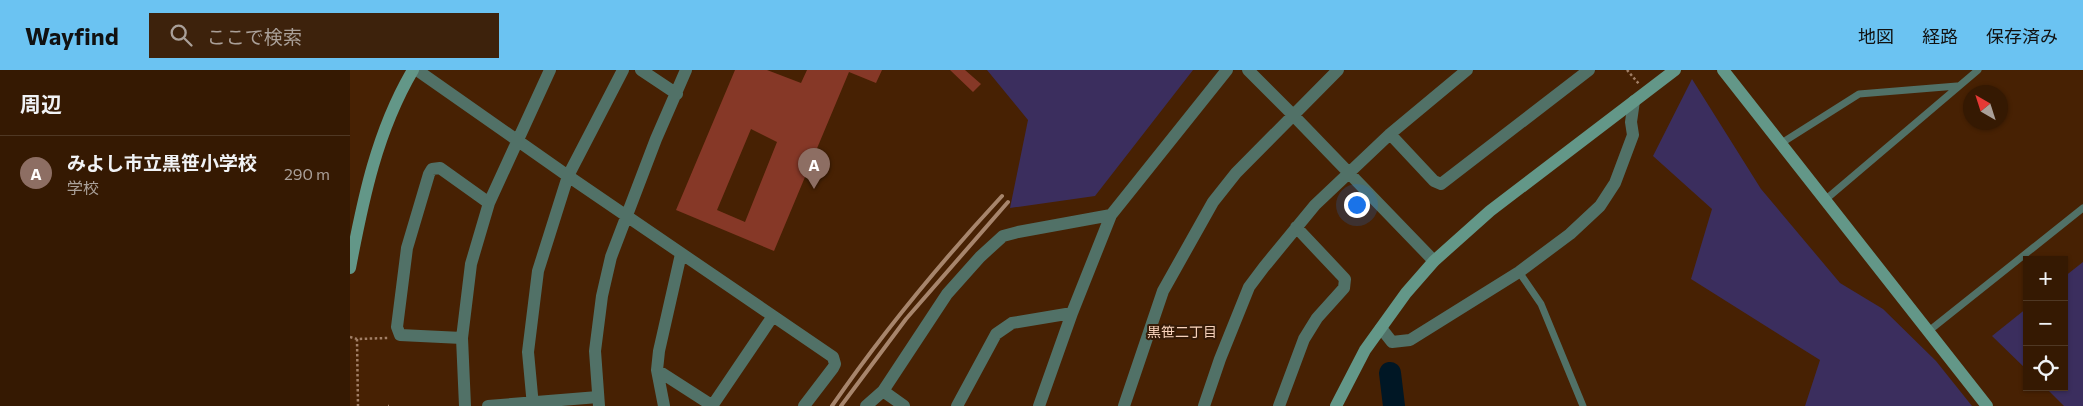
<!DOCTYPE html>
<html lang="ja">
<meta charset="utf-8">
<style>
body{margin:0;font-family:Commissioner,"Noto Sans JP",sans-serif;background:#3d220c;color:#f1f3f6}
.controls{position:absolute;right:15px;bottom:15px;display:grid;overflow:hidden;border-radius:0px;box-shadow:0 1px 4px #0004}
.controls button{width:45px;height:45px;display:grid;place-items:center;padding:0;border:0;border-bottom:1px solid #4f3824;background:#351902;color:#f1f3f6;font:25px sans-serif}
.compass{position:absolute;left:1613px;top:15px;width:45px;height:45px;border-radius:50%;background:#351902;box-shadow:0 1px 4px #0004;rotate:321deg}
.you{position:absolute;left:1006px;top:134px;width:18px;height:18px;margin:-12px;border:4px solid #fff;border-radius:50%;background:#1a73e8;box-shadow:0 0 0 8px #1a73e833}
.badge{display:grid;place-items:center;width:32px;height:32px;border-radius:50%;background:#6bc3f2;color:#fff;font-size:16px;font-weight:700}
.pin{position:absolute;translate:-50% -41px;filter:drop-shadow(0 1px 2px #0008)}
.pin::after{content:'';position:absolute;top:26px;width:18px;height:15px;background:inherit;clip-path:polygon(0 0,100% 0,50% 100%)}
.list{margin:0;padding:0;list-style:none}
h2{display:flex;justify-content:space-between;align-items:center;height:65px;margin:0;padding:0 20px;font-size:21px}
h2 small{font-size:16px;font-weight:400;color:#aaa099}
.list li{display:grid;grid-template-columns:32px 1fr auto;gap:15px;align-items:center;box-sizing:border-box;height:75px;padding:0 20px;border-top:1px solid #4f3824}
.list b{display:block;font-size:19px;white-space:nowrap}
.list p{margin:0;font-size:16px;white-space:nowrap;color:#aaa099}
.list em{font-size:16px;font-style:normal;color:#aaa099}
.icon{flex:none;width:28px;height:28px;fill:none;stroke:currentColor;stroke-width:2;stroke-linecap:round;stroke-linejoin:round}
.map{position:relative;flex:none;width:1733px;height:336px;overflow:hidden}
header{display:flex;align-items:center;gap:30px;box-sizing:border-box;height:70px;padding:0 25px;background:#6bc3f2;color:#111}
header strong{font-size:24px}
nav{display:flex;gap:28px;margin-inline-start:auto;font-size:18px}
.search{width:350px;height:45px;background:#3d220c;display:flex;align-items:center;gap:12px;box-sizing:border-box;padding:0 18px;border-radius:0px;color:#aaa099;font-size:19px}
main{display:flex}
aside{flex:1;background:#351902}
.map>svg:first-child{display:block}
.green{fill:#3b2e5e}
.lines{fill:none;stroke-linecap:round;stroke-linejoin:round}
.river{stroke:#001725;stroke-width:22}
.building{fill:#863827;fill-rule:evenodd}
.path{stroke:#a27f66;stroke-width:2.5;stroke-dasharray:2.5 2.5;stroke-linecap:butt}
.lane{stroke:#517167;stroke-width:7}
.street{stroke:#517167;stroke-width:12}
.secondary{stroke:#639788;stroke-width:12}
.rail{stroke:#a7856c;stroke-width:4}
.labels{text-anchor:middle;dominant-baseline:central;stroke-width:4;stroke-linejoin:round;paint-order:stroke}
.neighbourhood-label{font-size:14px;fill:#f7d1ba;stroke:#361b07}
</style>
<header>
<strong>Wayfind</strong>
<div class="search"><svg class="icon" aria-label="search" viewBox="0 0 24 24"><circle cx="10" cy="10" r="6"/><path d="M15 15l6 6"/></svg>ここで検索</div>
<nav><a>地図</a><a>経路</a><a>保存済み</a></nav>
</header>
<main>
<aside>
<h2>周辺<small></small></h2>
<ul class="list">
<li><span class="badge" style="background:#8d6e63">A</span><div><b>みよし市立黒笹小学校</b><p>学校</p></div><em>290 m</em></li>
</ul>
</aside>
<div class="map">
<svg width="1733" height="336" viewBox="0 0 1733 336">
<rect width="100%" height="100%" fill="#472103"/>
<path class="green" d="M637,0h206l-98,126 -85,12 18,-88z
M1342,9l69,110 79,94 43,26 53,52 36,45h-167l15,-46 -129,-81 21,-70 -59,-53z
M1733,192v144h-19l-19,-19h19v-110z
M1677,238v62l-35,-34z"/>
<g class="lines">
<path class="river" d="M1040,303l4,33"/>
</g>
<path class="building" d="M385,0h32l34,13 6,-13h75l-6,13 -27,-11 -75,179 -98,-41zM401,59l26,13 -32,80 -28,-12z
M600,0h15l16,14 -8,8z"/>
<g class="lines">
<path class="path" d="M1277,0l12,14
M0,267l7,2 31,-1
M7,269l1,67
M38,336h1"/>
<path class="lane" d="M1430,74l79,-50 98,-8
M1475,130l153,-130
M1169,202l22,32 42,102
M1580,260l153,-122"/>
<path class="street" d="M67,0l151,106 265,181 2,7 -2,4 -29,38
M291,0l36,24
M898,0l45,45 141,146
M1040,64l44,47 7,3 148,-114
M1031,258l11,14 18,-2 109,-68 51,-38 30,-28 15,-23 18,-48 -2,-13 3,-21
M112,268l-62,-3 -3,-8 10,-79 22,-74 3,-5 8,-1 49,35
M307,300l56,36
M533,321l21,15
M115,336l-3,-68 9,-74 18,-61 61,-133
M138,336l110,-9
M183,336l-5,-54 10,-81 30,-95 55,-106
M249,336l-4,-55 7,-55 9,-39 45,-118 30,-69
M314,336l-7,-36 2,-19 22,-97
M362,336l61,-90
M516,336l17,-15 64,-97 33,-37 23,-21 15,-4 93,-17
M607,336l39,-72 16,-11 60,-10
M689,336l33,-93 39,-98 116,-145
M774,336l39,-115 50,-89 23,-29 102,-103
M854,336l16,-47 29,-72 15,-20 51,-62 75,-71 77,-64
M929,336l25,-67 13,-21 27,-30 1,-9 -49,-52"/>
<path class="secondary" d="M1373,0l264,336
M0,198c13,-69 27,-137 63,-198
M986,336l29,-56 41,-57 28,-32 56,-50 185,-141"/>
<path class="rail" d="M482,336c51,-74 109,-144 170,-210
M491,336l65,-87 102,-117"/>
</g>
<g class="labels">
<g class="neighbourhood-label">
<text x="832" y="261">黒笹二丁目</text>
</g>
</g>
</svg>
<div class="controls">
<button>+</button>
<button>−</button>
<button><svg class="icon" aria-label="locate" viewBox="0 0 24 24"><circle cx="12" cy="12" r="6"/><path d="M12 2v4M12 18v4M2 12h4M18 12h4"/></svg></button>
</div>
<svg class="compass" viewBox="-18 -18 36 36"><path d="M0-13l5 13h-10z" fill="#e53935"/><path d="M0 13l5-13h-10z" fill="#aaa099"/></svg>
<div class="you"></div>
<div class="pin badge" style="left:464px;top:119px;background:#8d6e63">A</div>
</div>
</main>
